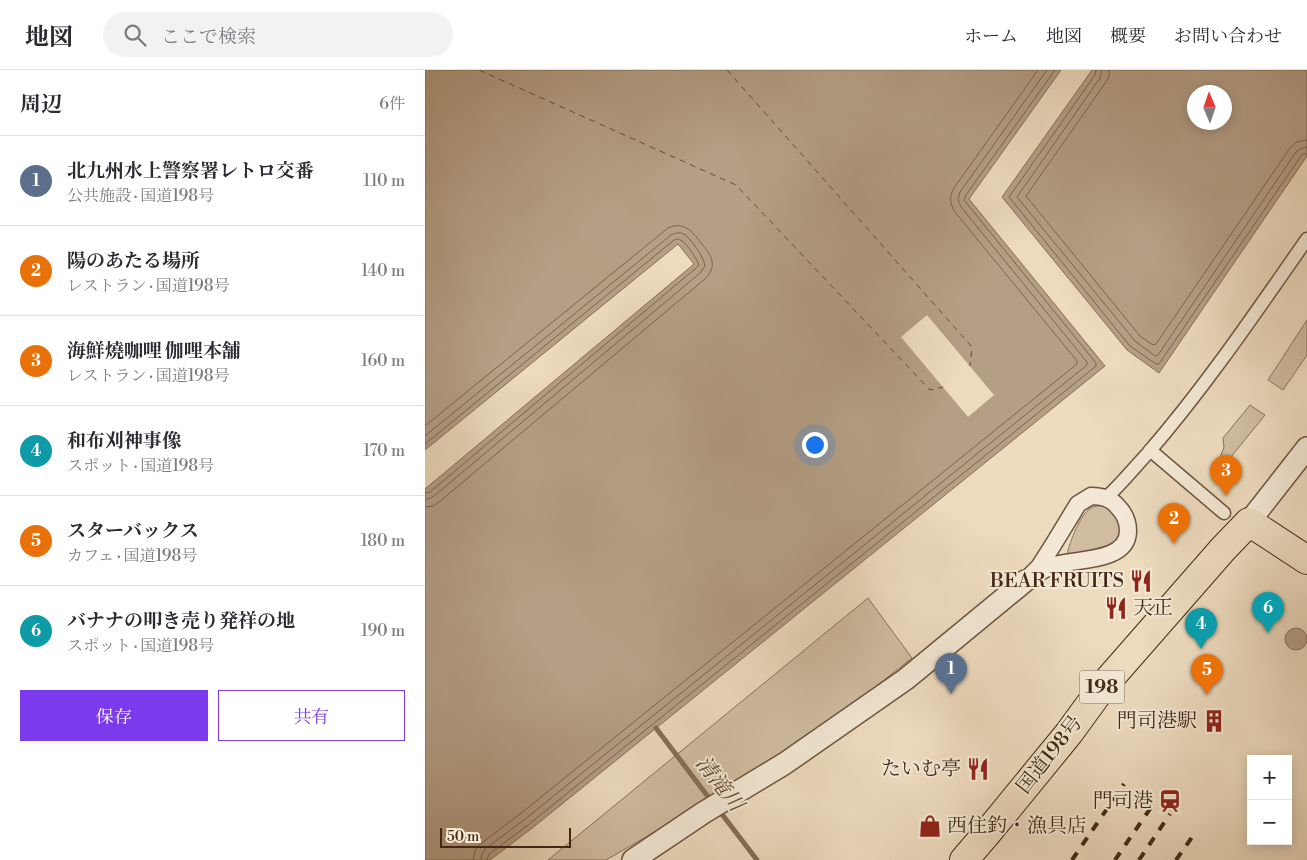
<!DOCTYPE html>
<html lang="ja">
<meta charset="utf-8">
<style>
body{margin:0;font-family:"Libre Bodoni","Noto Serif JP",serif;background:#f2f2f3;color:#2b2b33}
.controls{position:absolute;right:15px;bottom:15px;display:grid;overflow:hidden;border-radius:0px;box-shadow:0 2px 12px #0003}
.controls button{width:45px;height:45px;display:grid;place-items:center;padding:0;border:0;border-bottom:1px solid #e1e1e2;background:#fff;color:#2b2b33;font:25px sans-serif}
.compass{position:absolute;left:762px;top:15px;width:45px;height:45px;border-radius:50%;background:#fff;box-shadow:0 2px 12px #0003;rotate:358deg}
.scale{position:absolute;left:15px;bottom:12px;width:131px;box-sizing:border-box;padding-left:5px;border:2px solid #442815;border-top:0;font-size:14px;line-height:18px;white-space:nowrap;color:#442815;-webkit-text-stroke:4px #f3e8d5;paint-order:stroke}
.you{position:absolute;left:389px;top:374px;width:18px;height:18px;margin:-12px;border:4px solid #fff;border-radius:50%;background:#1a73e8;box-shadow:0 0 0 8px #1a73e833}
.badge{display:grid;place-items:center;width:32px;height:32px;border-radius:50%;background:#7c3aed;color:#fff;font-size:16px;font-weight:700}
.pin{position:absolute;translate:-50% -41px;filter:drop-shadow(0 1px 2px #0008)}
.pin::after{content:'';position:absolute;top:26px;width:18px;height:15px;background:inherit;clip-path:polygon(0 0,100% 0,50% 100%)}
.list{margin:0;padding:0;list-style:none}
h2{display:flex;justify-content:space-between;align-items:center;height:65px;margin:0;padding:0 20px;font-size:21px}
h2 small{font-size:16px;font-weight:400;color:#7c7c81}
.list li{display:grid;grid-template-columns:32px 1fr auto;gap:15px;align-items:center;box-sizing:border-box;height:90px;padding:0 20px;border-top:1px solid #e1e1e2}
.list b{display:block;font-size:19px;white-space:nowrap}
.list p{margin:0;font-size:16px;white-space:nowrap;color:#7c7c81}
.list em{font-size:16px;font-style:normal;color:#7c7c81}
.actions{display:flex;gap:10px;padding:15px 20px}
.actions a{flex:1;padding:11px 0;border:1px solid #7c3aed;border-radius:0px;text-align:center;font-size:18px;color:#7c3aed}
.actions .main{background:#7c3aed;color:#fff}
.icon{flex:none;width:28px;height:28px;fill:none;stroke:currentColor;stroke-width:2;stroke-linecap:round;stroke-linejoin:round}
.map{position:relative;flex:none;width:882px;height:790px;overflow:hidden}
header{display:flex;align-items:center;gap:30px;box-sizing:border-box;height:70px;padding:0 25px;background:#fff;border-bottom:1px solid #e1e1e2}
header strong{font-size:24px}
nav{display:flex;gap:28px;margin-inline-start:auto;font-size:18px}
.search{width:350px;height:45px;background:#f2f2f3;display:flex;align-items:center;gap:12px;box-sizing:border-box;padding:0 18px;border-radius:28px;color:#7c7c81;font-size:19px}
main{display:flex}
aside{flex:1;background:#fff}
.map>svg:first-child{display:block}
.green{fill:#d0bda1;stroke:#8a725b}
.water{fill:#b49e85;stroke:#876f58;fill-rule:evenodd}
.pier{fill:#eddbbe}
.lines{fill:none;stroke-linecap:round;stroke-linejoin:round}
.shore{stroke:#7c634d;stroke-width:1}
.stream{stroke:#876f58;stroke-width:5}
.ferry{stroke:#664b37;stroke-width:1;stroke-dasharray:6 5;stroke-linecap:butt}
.pedestrian-casing{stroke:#6e553f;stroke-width:15}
.minor-casing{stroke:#6e553f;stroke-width:19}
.tertiary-casing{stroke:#6e553f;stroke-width:24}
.trunk-casing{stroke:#442815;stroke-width:30}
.pedestrian{stroke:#f3e8d5;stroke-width:12}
.minor{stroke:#f3e8d5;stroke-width:16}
.tertiary{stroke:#f3e8d5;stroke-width:21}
.trunk{stroke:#eddbbe;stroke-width:28}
.rail{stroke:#442815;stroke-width:4;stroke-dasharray:9 9;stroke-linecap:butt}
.labels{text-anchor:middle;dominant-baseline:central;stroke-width:4;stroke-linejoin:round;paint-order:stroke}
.shield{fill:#f3e8d5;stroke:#78624f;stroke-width:1}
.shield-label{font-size:19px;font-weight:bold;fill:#442815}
.poi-label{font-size:20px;fill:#442815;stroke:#f3e8d5;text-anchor:end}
.street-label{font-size:20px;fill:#442815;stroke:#f3e8d5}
.water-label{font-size:21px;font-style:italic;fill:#664b37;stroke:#f3e8d5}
</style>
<header>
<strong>地図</strong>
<div class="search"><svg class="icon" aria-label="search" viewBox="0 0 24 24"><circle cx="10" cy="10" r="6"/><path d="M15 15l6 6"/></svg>ここで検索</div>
<nav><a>ホーム</a><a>地図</a><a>概要</a><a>お問い合わせ</a></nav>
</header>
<main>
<aside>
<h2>周辺<small>6件</small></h2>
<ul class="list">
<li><span class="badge" style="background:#5c6f8a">1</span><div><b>北九州水上警察署レトロ交番</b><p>公共施設 · 国道198号</p></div><em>110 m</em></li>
<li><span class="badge" style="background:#e8710a">2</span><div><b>陽のあたる場所</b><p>レストラン · 国道198号</p></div><em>140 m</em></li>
<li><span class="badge" style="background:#e8710a">3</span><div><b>海鮮燒咖哩 伽哩本舗</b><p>レストラン · 国道198号</p></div><em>160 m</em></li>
<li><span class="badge" style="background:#0f9aa8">4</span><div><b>和布刈神事像</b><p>スポット · 国道198号</p></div><em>170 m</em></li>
<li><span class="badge" style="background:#e8710a">5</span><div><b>スターバックス</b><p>カフェ · 国道198号</p></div><em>180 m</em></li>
<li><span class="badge" style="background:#0f9aa8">6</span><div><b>バナナの叩き売り発祥の地</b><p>スポット · 国道198号</p></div><em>190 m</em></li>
</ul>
<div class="actions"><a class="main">保存</a><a>共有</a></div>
</aside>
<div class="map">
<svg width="882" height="790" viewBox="0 0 882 790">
<rect width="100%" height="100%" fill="#eddbbe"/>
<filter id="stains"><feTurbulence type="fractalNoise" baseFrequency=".004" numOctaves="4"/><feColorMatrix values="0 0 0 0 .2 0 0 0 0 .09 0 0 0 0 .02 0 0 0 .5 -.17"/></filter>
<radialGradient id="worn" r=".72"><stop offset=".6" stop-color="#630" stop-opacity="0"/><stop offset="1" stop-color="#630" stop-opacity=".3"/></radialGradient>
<path class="green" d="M882,250v35l-24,35 -15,-10z
M825,335l15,10 -47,58 1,-13 5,-13 -1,-9z
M678,435l18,11 1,19 -7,9 -12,6 -36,4c3,-12 13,-40 24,-46 3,-2 8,-2 12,-3z
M443,528l44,60 -95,75 -95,60 -116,67h-58z"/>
<path class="water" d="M0,0h636l-92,129 136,167 -574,463 -41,31h-65v-371l269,-225 -16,-20 -253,206z
M667,0h215v86l-148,217 -32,-23 -125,-153zM769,22h30v30h-30z
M860 569a11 11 0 1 1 22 0a11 11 0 1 1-22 0Z"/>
<path class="pier" d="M502,245l67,80 -26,22 -67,-80z"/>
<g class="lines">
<path class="shore" d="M671,0l-1,5 -86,122 121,149 26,18h3l142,-208 2,-2h4
M677,0l-2,8 -83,119 118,144 20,15 3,-1 138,-203 4,-3 7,-2
M684,0v7l-3,5 -80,114 114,140 13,9 3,-1 134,-196 7,-6 10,-2
M0,356l243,-198c16,-7 24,3 33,15 10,12 17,22 5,35l-267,224 -6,4 -8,1
M0,366l246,-201c5,-2 8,-3 13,-1 7,5 20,23 21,32l-5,7 -266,223 -5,3h-4
M0,374l249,-204c4,-1 4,-2 8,1 5,3 15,18 17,24l-3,3 -266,224 -5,1
M48,790l2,-9 4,-6 41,-31 557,-450v-3l-122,-149c-5,-8 -6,-15 -1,-24l84,-118
M56,790l1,-6 3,-5 39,-29 563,-455v-3l-126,-155 -3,-7 2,-8 87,-122
M62,790l2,-6 39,-29 568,-459v-3l-132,-163 2,-5 89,-125"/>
<path class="stream" d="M231,658l56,74
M293,739l39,51"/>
<path class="ferry" d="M54,0l257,115 194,205 13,-3
M302,0l245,277 -2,19"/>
<defs>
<path id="pedestrian" d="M725,380l74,63
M681,428c15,-14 28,-30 42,-45 58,-67 108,-141 159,-214"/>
<path id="minor" d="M666,426c11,0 20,2 27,11 7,7 10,14 10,24 0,30 -48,28 -69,33 -13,3 -23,10 -34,17l14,-14 14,-22 25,-41z"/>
<path id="tertiary" d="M824,452l58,-74
M208,790l70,-47 81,-49 122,-85 119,-98"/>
<path id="trunk" d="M539,790l24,-28 81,-99 35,-48 119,-136 26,-27 58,38"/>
</defs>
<use href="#pedestrian" class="pedestrian-casing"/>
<use href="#minor" class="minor-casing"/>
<use href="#tertiary" class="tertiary-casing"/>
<use href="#trunk" class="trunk-casing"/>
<use href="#pedestrian" class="pedestrian"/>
<use href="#minor" class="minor"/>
<use href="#tertiary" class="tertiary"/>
<use href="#trunk" class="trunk"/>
<path class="rail" d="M647,790l52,-76
M690,790l39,-57
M714,790l31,-46
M751,790l19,-27"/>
</g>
<defs>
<symbol id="restaurant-bare" viewBox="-9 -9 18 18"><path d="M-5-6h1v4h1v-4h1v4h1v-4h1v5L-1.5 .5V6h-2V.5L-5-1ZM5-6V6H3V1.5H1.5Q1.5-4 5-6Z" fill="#8f2418" stroke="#f3e8d5" stroke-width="2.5" paint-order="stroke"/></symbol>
<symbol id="building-bare" viewBox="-9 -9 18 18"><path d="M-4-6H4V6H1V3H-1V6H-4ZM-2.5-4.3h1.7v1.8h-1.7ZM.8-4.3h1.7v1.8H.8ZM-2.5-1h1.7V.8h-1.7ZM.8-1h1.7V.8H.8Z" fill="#8f2418" stroke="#f3e8d5" stroke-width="2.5" paint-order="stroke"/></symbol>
<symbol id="station-bare" viewBox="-9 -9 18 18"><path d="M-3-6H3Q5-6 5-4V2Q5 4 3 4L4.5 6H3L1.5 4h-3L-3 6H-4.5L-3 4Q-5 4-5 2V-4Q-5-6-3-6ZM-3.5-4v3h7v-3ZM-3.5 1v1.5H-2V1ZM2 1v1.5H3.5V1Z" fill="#8f2418" stroke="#f3e8d5" stroke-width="2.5" paint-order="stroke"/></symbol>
<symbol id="shop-bare" viewBox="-9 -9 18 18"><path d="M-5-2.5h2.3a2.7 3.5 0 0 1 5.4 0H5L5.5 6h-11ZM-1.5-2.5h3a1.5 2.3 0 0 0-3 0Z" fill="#8f2418" stroke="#f3e8d5" stroke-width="2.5" paint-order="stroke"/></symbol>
</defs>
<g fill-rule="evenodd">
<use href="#restaurant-bare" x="700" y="495" width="32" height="32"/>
<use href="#restaurant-bare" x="675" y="522" width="32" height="32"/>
<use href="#building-bare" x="773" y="635" width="32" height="32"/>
<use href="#restaurant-bare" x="537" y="683" width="32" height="32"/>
<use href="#station-bare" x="729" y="715" width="32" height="32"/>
<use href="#shop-bare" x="489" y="740" width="32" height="32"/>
</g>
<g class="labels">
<rect class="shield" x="654.5" y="600.5" width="45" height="33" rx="4"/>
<g class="shield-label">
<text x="677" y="617">198</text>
</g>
<g class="poi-label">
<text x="699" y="511">BEAR FRUITS</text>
<text x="708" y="538" text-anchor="start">天正</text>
<text x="772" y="651">門司港駅</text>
<text x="536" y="699">たいむ亭</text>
<text x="728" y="731">門司港</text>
<text x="522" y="756" text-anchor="start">西住釣・漁具店</text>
</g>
<g class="street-label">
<text transform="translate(625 685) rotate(-52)">国道198号</text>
</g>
<g class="water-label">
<text transform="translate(294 714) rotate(52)">清滝川</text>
</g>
</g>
<rect width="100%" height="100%" filter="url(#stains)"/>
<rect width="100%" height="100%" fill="url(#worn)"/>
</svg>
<div class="controls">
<button>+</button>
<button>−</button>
</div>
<svg class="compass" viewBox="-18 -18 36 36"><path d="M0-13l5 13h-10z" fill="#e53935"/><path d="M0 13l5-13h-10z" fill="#7c7c81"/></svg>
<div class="scale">50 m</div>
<div class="you"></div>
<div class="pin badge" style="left:526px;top:624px;background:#5c6f8a">1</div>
<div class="pin badge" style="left:749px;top:474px;background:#e8710a">2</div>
<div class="pin badge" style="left:801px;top:426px;background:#e8710a">3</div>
<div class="pin badge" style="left:776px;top:579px;background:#0f9aa8">4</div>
<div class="pin badge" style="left:782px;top:625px;background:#e8710a">5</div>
<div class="pin badge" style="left:843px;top:563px;background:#0f9aa8">6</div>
</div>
</main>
